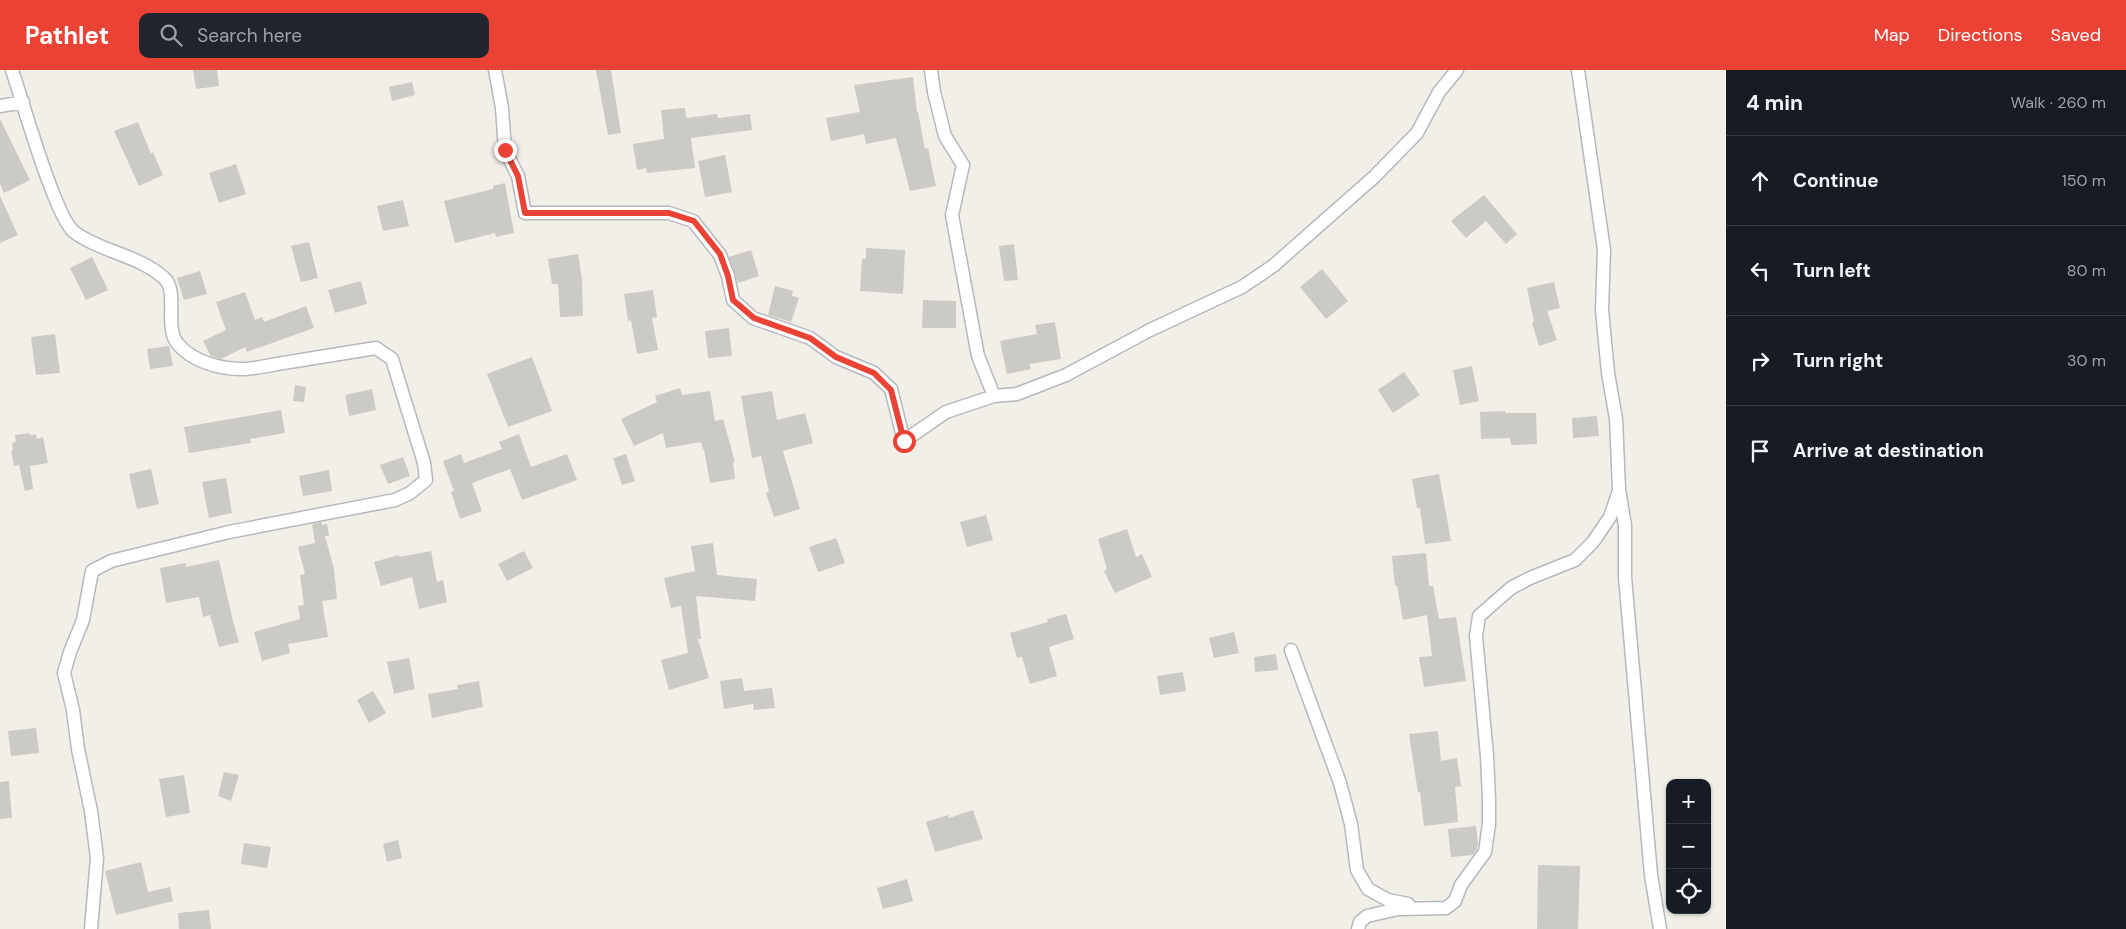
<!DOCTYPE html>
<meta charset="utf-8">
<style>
body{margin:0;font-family:"DM Sans",sans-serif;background:#20242c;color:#f1f3f6}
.controls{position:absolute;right:15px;bottom:15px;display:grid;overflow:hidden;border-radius:10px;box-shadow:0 1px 4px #0004}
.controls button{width:45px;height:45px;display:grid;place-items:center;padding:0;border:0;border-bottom:1px solid #363941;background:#171b24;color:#f1f3f6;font:25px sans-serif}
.stop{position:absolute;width:15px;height:15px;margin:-11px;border:4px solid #ea4335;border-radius:50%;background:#fff}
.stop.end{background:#ea4335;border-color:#fff;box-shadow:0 1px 5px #0008}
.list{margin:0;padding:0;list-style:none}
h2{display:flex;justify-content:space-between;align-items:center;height:65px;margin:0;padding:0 20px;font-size:21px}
h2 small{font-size:16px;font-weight:400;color:#9ea1a6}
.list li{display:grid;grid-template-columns:32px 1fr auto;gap:15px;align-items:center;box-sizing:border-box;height:90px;padding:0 20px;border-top:1px solid #363941}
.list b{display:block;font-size:19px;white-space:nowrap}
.list em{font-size:16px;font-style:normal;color:#9ea1a6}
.icon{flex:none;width:28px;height:28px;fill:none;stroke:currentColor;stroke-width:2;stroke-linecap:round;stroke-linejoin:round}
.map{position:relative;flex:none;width:1726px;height:859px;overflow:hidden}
header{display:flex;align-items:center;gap:30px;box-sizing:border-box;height:70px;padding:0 25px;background:#ea4335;color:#fff}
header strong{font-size:24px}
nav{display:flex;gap:28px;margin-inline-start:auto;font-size:18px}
.search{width:350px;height:45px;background:#20242c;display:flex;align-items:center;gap:12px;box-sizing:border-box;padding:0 18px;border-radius:10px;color:#9ea1a6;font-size:19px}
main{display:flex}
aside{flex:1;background:#171b24}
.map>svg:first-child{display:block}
.building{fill:#cccac5}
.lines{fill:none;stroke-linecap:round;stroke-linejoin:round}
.street-casing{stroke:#b5b8bc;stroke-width:15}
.street{stroke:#fff;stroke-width:12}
.route{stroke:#ea4335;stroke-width:6}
</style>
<header>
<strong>Pathlet</strong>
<div class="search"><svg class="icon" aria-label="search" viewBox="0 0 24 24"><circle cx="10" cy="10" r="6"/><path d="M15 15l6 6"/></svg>Search here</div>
<nav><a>Map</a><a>Directions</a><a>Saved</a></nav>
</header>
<main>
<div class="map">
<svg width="1726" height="859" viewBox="0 0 1726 859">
<rect width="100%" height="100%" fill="#f1efe8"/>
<path class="building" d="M193,0h24l2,16 -23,3z
M596,0h15l10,63 -13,2z
M913,7l4,35h1l7,37 3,-1 8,38 -26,5 -14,-53 -30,6 -2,-10 -33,7 -5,-23 34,-6 -6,-27z
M412,12l3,13 -23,6 -3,-14z
M685,38l1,10 31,-4 1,4 32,-4 2,16 -61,8 4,30 -48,5 -1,-5 -9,2 -4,-26 31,-5 -3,-29z
M0,49l30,61 -26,13 -4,-9z
M138,52l13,32 2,-2 10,23 -24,11 -25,-55z
M725,85l7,37 -27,5 -7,-36z
M236,94l10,30 -27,9 -10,-30z
M505,113l9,50 -18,4 -1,-4 -40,10 -11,-42 49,-12v-3z
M1484,125l33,39 -11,10 -20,-23 -20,17 -15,-17z
M0,126l18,39 -18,8z
M403,130l6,26 -26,5 -6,-25z
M309,172l9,36 -17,4 -10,-36z
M1014,174l4,36 -14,1 -5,-35z
M866,178l39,2 -2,44 -43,-3 2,-32h4z
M751,180l8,26 -21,7 -9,-26z
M578,184l4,26 1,36 -23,1 -2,-33h-6l-4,-25z
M92,187l16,33 -22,10 -16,-32z
M1322,199l26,32 -22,18 -26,-32z
M200,201l7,23 -23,6 -7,-22z
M361,211l6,23 -32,9 -7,-23z
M1554,212l6,26 -13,3 10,29 -18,6 -7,-23 2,-1 -7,-34z
M775,216l18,5 -1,5 7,2 -8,24 -23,-7z
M653,220l4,27 -5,1 6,32 -21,4 -6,-34 -3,1 -4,-27z
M245,222l10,28 7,-3 2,5 42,-16 8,22 -67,24 -2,-5 -24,12 -10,-3 -8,-15 23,-11 -10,-28z
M923,230l33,1v27h-34z
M1055,252l6,37 -32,5 2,5 -24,5 -7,-33 37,-7 -2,-9z
M729,258l3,28 -24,2 -3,-27z
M55,264l5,39 -24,2 -5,-38z
M169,276l4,20 -23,3 -3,-20z
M532,287l20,54 -44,16 -21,-53z
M1472,296l7,35 -19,4 -7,-35z
M1404,302l16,23 -27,18 -15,-23z
M295,315l11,2 -2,15 -11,-1z
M680,318l2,7 28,-4 5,30 8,-2 12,43h-2l2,17 -25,4 -6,-34 -1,1 -2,-8 -35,6 -3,-15 -29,13 -13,-27 36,-17 -2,-6z
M372,319l4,21 -27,6 -4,-21z
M772,321l5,29 28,-7 8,30 -30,8 17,58 -26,8 -8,-24 3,-1 -8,-36 -9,2 -11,-62z
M281,340l4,23 -35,6 1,4 -62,10 -5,-26z
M1505,341v2h31l1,31 -26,1 -1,-7 -29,1 -1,-27z
M1597,346l2,20 -26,2 -1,-20z
M30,363v2l6,-1 1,5 6,-2 5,26 -18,3 3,23 -8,2 -6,-26 -5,1 -3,-15 2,-1 -1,-7 4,-1 -1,-7z
M519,364l12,33 36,-13 10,26 -55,20 -12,-31 -38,14 10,28 -22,8 -9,-27 3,-1 -11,-30 18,-7 3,9 38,-14 -3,-7z
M626,384l9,27 -13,4 -9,-27z
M403,387l7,19 -22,8 -8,-19z
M151,399l8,35 -22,5 -8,-35z
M329,400l3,21 -29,5 -4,-20z
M1439,404l12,67 -26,3 -5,-36h-3l-5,-29z
M226,408l6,35 -23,5 -7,-36z
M986,445l7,25 -26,7 -7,-25z
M321,452l1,3 5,-1 2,12h-4l9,33 3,30 -15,2 6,36 -40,7 2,9 -28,8 -8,-29 46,-13 -2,-13 6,-1 -4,-30 5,-1 -7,-27 17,-4 -3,-19z
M1127,459l9,28 6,-3 10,23 -37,16 -11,-22 3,-2 -9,-30z
M836,468l9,25 -27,9 -9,-25z
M713,473l4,32 40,4 -2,22 -59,-5 5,43h-3l11,39 -40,12 -8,-30 27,-7 -7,-47 -10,2 -7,-30 31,-7 -4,-25z
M431,481l6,31 6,-2 4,22 -28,7 -7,-32 -31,9 -7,-24 25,-7v2z
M524,481l9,17 -26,13 -9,-17z
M1426,483l3,33h4l6,33 17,-2 10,64 -42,6 -5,-30 13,-1 -5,-41 -24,5 -6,-34h-2l-3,-30z
M219,490l14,61 6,21 -20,5 -9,-32 -7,2 -4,-20 -33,6 -6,-35 26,-5v4z
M1066,544l8,25 -25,8 8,29 -27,8 -8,-27 -5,1 -7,-25 38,-11 -1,-3z
M1234,562l5,21 -25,5 -5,-20z
M1276,584l2,16 -23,2 -1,-15z
M409,588l6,31 -21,5 -7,-32z
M1183,602l3,19 -26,4 -3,-19z
M742,608l2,13 28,-3 3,20 -21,2 -1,-6 -29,5 -4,-28z
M479,611l4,26 -51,11 -4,-24 30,-5 -1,-4z
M373,621l13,22 -17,10 -12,-23z
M36,658l3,25 -28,3 -3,-25z
M1438,661l3,30 16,-3 4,28 -6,1 3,35 -34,4 -4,-34 -2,1 -9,-59z
M224,702l15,3 -8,26 -13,-5z
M184,705l6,38 -24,4 -7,-38z
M9,711l3,37 -12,1v-37z
M973,740l10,29 -48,13 -9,-30 22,-7 1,3z
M1476,756l2,17 -1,6 -4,6 -22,2 -3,-28z
M398,770l4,18 -15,4 -4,-18z
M244,773l27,4 -4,21 -26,-4z
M141,792l7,30 22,-5 3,14 -57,14 -11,-44z
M1538,795l42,1 -2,63h-41z
M907,809l6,22 -30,8 -6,-21z
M209,840l2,19h-32l-1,-16z"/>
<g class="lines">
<defs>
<path id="street" d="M12,0c10,29 43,147 62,162 27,20 65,23 90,46 15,13 0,47 13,65 14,18 42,26 65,26 13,0 28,-4 41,-6 31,-5 62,-10 93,-15l16,11 32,104 2,17 -16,13 -15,7 -166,32 -118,29 -19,10 -9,49 -13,32 -6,21 9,37 5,39 13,62 6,47 -6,71
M495,0l7,38 3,42 13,26 7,37h144l24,8 27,34 8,21 5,24 20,18 57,20 26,19 38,16 17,16 13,52 42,-29 48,-16 23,-2 49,-19 84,-45 92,-43 31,-21 101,-89 43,-44 22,-41 18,-22
M931,0l3,22 11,44 18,29 -11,50 26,141 16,40
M1578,0l26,180 -2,60 6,63 8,46 3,70 6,37v51l26,298 9,54
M0,36l23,-4
M1291,580l49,133 11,41 6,46 11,19 20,11 20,4
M1358,859l2,-7 7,-6 31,-7 48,-1 9,-7 6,-16 24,-33 4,-28v-25l-2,-43 -11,-120 3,-20 32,-28 19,-10 45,-18 18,-18 17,-25 9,-26"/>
</defs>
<use href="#street" class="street-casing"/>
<use href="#street" class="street"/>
</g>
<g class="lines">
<path class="route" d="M505,80l13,26 7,37h144l25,8 26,33 8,22 5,24 21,18 56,20 26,19 38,16 17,17 13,51"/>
</g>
</svg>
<div class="controls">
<button>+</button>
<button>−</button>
<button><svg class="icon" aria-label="locate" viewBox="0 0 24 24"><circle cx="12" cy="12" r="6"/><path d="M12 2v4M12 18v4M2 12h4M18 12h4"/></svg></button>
</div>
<div class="stop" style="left:904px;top:371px"></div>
<div class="stop end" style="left:505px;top:80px"></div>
</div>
<aside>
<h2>4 min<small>Walk · 260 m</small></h2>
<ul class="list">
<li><svg class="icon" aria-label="ahead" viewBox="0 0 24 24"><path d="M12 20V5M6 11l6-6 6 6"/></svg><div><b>Continue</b></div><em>150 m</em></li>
<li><svg class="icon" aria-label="left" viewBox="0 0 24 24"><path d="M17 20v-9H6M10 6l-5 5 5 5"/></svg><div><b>Turn left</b></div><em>80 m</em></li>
<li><svg class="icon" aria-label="right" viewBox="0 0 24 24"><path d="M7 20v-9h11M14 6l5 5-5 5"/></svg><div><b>Turn right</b></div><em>30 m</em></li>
<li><svg class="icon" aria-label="arrive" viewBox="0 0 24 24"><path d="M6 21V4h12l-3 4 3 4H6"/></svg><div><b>Arrive at destination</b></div></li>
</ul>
</aside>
</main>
